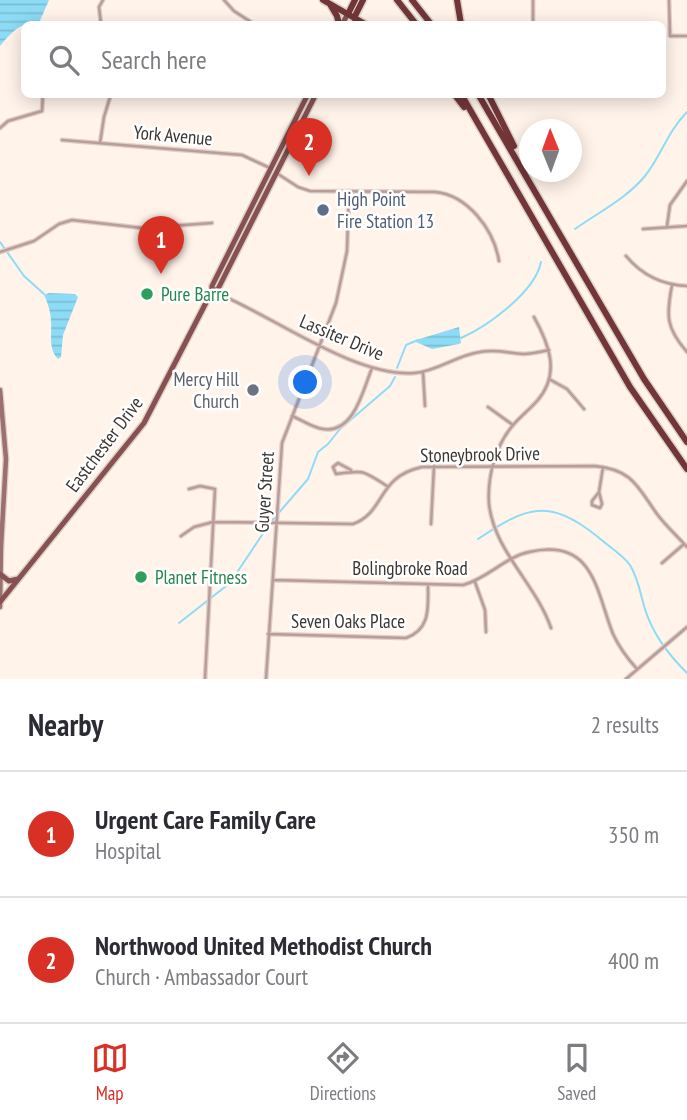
<!DOCTYPE html>
<meta charset="utf-8">
<style>
body{margin:0;font-family:"PT Sans Narrow",sans-serif;background:#f2f2f3;color:#2b2b33}
.compass{position:absolute;left:519px;top:119px;width:63px;height:63px;border-radius:50%;background:#fff;box-shadow:0 4px 18px #0003;rotate:359deg}
.you{position:absolute;left:306px;top:383px;width:24px;height:24px;margin:-18px;border:5px solid #fff;border-radius:50%;background:#1a73e8;box-shadow:0 0 0 10px #1a73e833}
.badge{display:grid;place-items:center;width:46px;height:46px;border-radius:50%;background:#d93025;color:#fff;font-size:23px;font-weight:700}
.pin{position:absolute;translate:-50% -58px;filter:drop-shadow(0 2px 4px #0008)}
.pin::after{content:'';position:absolute;top:37px;width:24px;height:21px;background:inherit;clip-path:polygon(0 0,100% 0,50% 100%)}
.list{margin:0;padding:0;list-style:none}
h2{display:flex;justify-content:space-between;align-items:center;height:91px;margin:0;padding:0 28px;font-size:30px}
h2 small{font-size:23px;font-weight:400;color:#7c7c81}
.list li{display:grid;grid-template-columns:46px 1fr auto;gap:21px;align-items:center;box-sizing:border-box;height:126px;padding:0 28px;border-top:2px solid #e1e1e2}
.list b{display:block;font-size:26px;white-space:nowrap}
.list p{margin:0;font-size:23px;white-space:nowrap;color:#7c7c81}
.list em{font-size:23px;font-style:normal;color:#7c7c81}
.icon{flex:none;width:38px;height:38px;fill:none;stroke:currentColor;stroke-width:2;stroke-linecap:round;stroke-linejoin:round}
.map{position:relative;flex:none;width:687px;height:679px;overflow:hidden}
.search{position:absolute;background:#fff;box-shadow:0 4px 18px #0003;left:21px;right:21px;top:21px;height:77px;display:flex;align-items:center;gap:18px;box-sizing:border-box;padding:0 24px;border-radius:10px;color:#7c7c81;font-size:26px}
.sheet{height:343px;background:#fff}
nav{display:flex;justify-content:space-around;align-items:center;box-sizing:border-box;height:98px;border-top:2px solid #e1e1e2;background:#fff;font-size:19px;color:#7c7c81}
nav a{display:grid;justify-items:center;gap:4px}
nav .on{color:#d93025}
.map>svg:first-child{display:block}
.water{fill:url(#water-rules)}
.lines{fill:none;stroke-linecap:round;stroke-linejoin:round}
.stream{stroke:#8ddcf6;stroke-width:2}
.street-casing{stroke:#dcd1c9;stroke-width:5}
.secondary-casing{stroke:#dcd1c9;stroke-width:7}
.primary-casing{stroke:#dcd1c9;stroke-width:8}
.highway-casing{stroke:#dcd1c9;stroke-width:9}
.street{stroke:#bc9b9b;stroke-width:2.5}
.secondary{stroke:#9d7070;stroke-width:4.5}
.primary{stroke:#875151;stroke-width:5}
.highway{stroke:#723538;stroke-width:6}
.service-dot{fill:#5c6f8a;stroke:#fff;stroke-width:2.5}
.leisure-dot{fill:#2e9e5b;stroke:#fff;stroke-width:2.5}
.worship-dot{fill:#6b7280;stroke:#fff;stroke-width:2.5}
.labels{text-anchor:middle;dominant-baseline:central;stroke-width:5;stroke-linejoin:round;paint-order:stroke}
.street-label{font-size:19px;fill:#3c3632;stroke:#fff}
.service-label{font-size:19px;fill:#4e5e75;stroke:#fff;text-anchor:start}
.leisure-label{font-size:19px;fill:#27864d;stroke:#fff;text-anchor:start}
.worship-label{font-size:19px;fill:#5b616d;stroke:#fff;text-anchor:end}
</style>
<div class="map">
<svg width="687" height="679" viewBox="0 0 687 679">
<defs>
<pattern id="water-rules" width="6" height="5" patternUnits="userSpaceOnUse" patternTransform="scale(1.75)"><rect width="6" height="5" fill="#8ddcf6"/><path d="M0 2.5h6" fill="none" stroke="#7bbdd3"/></pattern>
</defs>
<rect width="100%" height="100%" fill="#fff3ea"/>
<path class="water" d="M0,0h49l-10,23c-18,-2 -28,10 -39,23z
M49,293l26,1 3,3 -15,38 -2,22 -3,2c-10,-10 -6,-25 -7,-37 0,-9 -3,-19 -7,-27z
M459,327l2,16 -2,1 -27,5 -16,-7v-2z"/>
<g class="lines">
<path class="stream" d="M575,229c24,-17 52,-31 70,-53 16,-20 23,-45 42,-64
M0,242l24,34 20,18
M461,338c27,-12 74,-46 80,-76
M397,368l9,-23 12,-5
M478,539c48,-32 70,-42 120,-2 10,9 24,17 32,28 8,13 10,27 14,41 8,27 23,47 43,67
M179,623l51,-40 40,-60 38,-44 10,-27 10,-8 12,-15 50,-43 5,-9"/>
<defs>
<path id="street" d="M224,0l10,11 20,13
M533,0v24
M669,0l1,36h17
M101,24l-2,-17 4,-7
M0,128l8,-7 34,-10 1,-17
M62,140l180,15 28,13
M100,143l4,-26 7,-23
M278,174l20,13 12,4 125,1c33,3 59,38 64,69
M667,226l3,-21 17,-24
M643,229l44,-3
M0,252l34,-11 25,-17 13,-4 70,8 70,-5
M626,256c16,19 36,29 61,30
M672,285c-6,31 -6,43 15,67
M214,292c57,22 140,86 201,81 23,-2 42,-18 65,-21 15,-3 28,1 43,2 8,0 17,-2 26,-4
M534,317c15,27 27,57 3,84 -7,8 -16,15 -23,23 -18,20 -27,52 -25,80 5,47 47,80 62,124
M423,372l2,34
M549,379l18,10 17,20
M488,407l25,18
M292,416c10,4 21,12 31,13 31,5 40,-39 49,-61
M351,470l-13,-7 -5,4 3,7c28,-4 26,-4 51,12
M189,489l11,-3 15,3 -10,190
M599,492l-7,9v4l8,3 2,-4 -3,-12 4,-25
M431,524l3,-58
M181,536l13,-9 19,-5 140,2c33,-12 23,-47 69,-57l173,-1c38,4 42,20 62,48 9,12 20,22 30,33
M662,563l22,-19
M273,580l190,5c24,-6 42,-28 66,-33 65,-15 67,39 84,82 6,13 14,24 24,35
M475,582l10,28 1,22
M268,634l138,4c25,-9 22,-31 22,-53
M266,679l16,-236 54,-140 11,-52 2,-60
M626,679l61,-52"/>
<path id="secondary" d="M0,390l6,69 -5,88 -1,60"/>
<path id="primary" d="M342,24l6,-10
M212,291l6,-2 98,-195
M0,574l9,7 9,-2
M0,602l144,-179 68,-132v-5l96,-192"/>
<path id="highway" d="M323,0l42,24
M397,0l19,24
M412,0l19,24
M457,0l4,24
M331,6l6,10 2,8
M348,14l7,-14
M354,18l9,-18
M454,94l10,13
M461,94l169,293 57,82
M478,94l166,285 43,63
M488,94l26,52"/>
</defs>
<use href="#street" class="street-casing"/>
<use href="#secondary" class="secondary-casing"/>
<use href="#primary" class="primary-casing"/>
<use href="#highway" class="highway-casing"/>
<use href="#street" class="street"/>
<use href="#secondary" class="secondary"/>
<use href="#primary" class="primary"/>
<use href="#highway" class="highway"/>
</g>
<circle class="service-dot" cx="323" cy="210" r="7"/>
<g class="leisure-dot">
<circle cx="147" cy="294" r="7"/>
<circle cx="141" cy="577" r="7"/>
</g>
<circle class="worship-dot" cx="253" cy="390" r="7"/>
<g class="labels">
<g class="street-label">
<text transform="translate(173 135) rotate(5)">York Avenue</text>
<text transform="translate(342 337) rotate(23)">Lassiter Drive</text>
<text transform="translate(104 444) rotate(-53)">Eastchester Drive</text>
<text transform="translate(480 454) rotate(-1)">Stoneybrook Drive</text>
<text transform="translate(264 492) rotate(-86)">Guyer Street</text>
<text x="410" y="568">Bolingbroke Road</text>
<text x="348" y="621">Seven Oaks Place</text>
</g>
<g class="service-label">
<text x="337" y="199">High Point<tspan x="337" dy="22">Fire Station 13</tspan></text>
</g>
<g class="leisure-label">
<text x="161" y="294">Pure Barre</text>
<text x="155" y="577">Planet Fitness</text>
</g>
<g class="worship-label">
<text x="239" y="379">Mercy Hill<tspan x="239" dy="22">Church</tspan></text>
</g>
</g>
</svg>
<svg class="compass" viewBox="-18 -18 36 36"><path d="M0-13l5 13h-10z" fill="#e53935"/><path d="M0 13l5-13h-10z" fill="#7c7c81"/></svg>
<div class="you"></div>
<div class="pin badge" style="left:161px;top:274px">1</div>
<div class="pin badge" style="left:309px;top:176px">2</div>
<div class="search"><svg class="icon" aria-label="search" viewBox="0 0 24 24"><circle cx="10" cy="10" r="6"/><path d="M15 15l6 6"/></svg>Search here</div>
</div>
<section class="sheet">
<h2>Nearby<small>2 results</small></h2>
<ul class="list">
<li><span class="badge">1</span><div><b>Urgent Care Family Care</b><p>Hospital</p></div><em>350 m</em></li>
<li><span class="badge">2</span><div><b>Northwood United Methodist Church</b><p>Church · Ambassador Court</p></div><em>400 m</em></li>
</ul>
</section>
<nav>
<a class="on"><svg class="icon" aria-label="map" viewBox="0 0 24 24"><path d="M3 6l6-2 6 2 6-2v14l-6 2-6-2-6 2zM9 4v14M15 6v14"/></svg>Map</a>
<a><svg class="icon" aria-label="directions" viewBox="0 0 24 24"><path d="M12 3l9 9-9 9-9-9zM9 14v-3h6M13 9l2 2-2 2"/></svg>Directions</a>
<a><svg class="icon" aria-label="saved" viewBox="0 0 24 24"><path d="M7 4h10v16l-5-4-5 4z"/></svg>Saved</a>
</nav>
